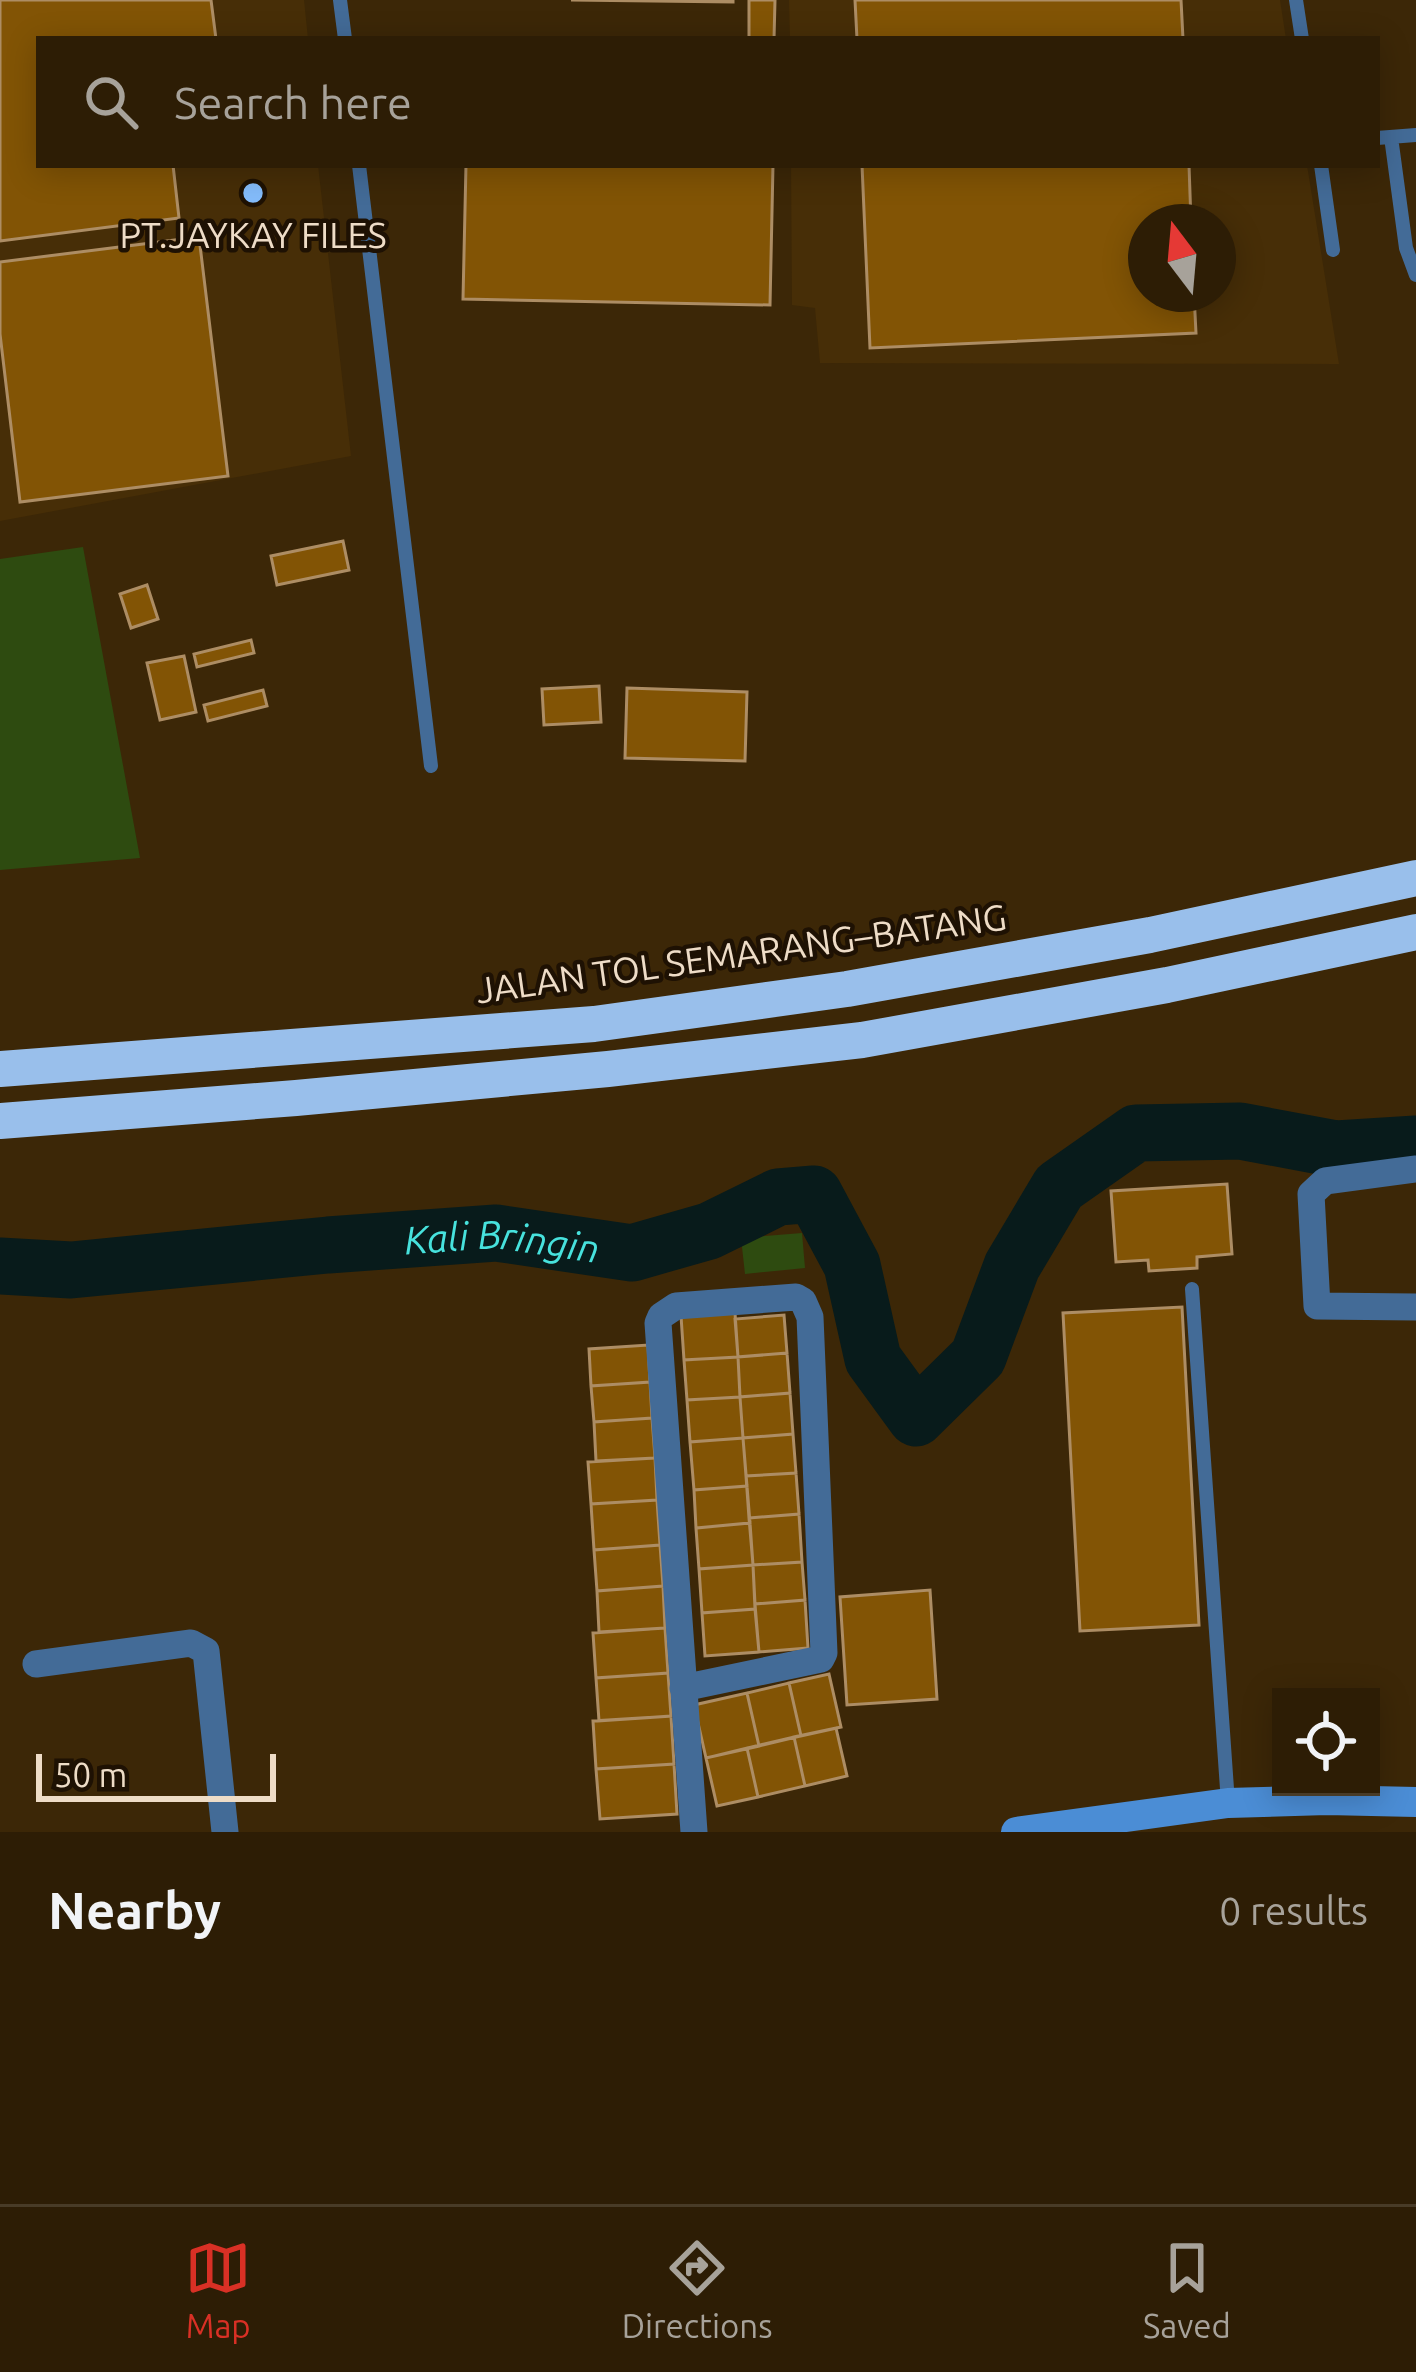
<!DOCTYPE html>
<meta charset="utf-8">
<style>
body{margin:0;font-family:Ubuntu,sans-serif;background:#392a13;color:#f1f3f6}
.controls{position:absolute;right:36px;bottom:36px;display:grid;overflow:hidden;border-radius:0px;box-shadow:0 6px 30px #0003}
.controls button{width:108px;height:108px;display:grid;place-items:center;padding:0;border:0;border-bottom:3px solid #483b27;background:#2d1d05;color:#f1f3f6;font:60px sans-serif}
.compass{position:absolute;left:1128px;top:204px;width:108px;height:108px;border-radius:50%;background:#2d1d05;box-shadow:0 6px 30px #0003;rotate:344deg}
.scale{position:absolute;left:36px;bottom:30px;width:240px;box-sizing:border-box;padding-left:12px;border:6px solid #eedcc7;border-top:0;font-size:33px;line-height:42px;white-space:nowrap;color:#eedcc7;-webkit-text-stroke:9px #1e1103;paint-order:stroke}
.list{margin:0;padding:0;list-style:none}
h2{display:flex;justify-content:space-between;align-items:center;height:156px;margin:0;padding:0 48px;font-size:51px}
h2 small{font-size:39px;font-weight:400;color:#a7a29a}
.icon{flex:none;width:66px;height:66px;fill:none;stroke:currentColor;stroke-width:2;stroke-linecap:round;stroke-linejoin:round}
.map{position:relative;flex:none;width:1416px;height:1832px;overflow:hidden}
.search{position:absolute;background:#2d1d05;box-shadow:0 6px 30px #0003;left:36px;right:36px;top:36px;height:132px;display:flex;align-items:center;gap:30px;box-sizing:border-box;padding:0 42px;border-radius:0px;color:#a7a29a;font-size:45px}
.sheet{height:372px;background:#2d1d05}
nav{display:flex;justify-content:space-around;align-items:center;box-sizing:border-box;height:168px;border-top:3px solid #483b27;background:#2d1d05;font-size:33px;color:#a7a29a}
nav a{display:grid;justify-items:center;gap:6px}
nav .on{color:#d93025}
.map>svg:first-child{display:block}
.built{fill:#472e07;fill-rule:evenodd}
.green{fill:#2e4b10}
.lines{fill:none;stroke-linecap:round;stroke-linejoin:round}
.river{stroke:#081b1b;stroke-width:57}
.building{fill:#825405;stroke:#ad8d64;stroke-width:3}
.lane{stroke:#436b97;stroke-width:14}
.street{stroke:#436b97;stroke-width:27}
.secondary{stroke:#4b8dd5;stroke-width:30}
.highway{stroke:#99bfeb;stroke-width:36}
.poi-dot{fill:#84bcfb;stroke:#1e1103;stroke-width:4.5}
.labels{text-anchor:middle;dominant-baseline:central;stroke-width:9;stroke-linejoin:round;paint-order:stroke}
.poi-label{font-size:36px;fill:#eedcc7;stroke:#1e1103}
.street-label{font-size:36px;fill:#eedcc7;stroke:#1e1103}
.water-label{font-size:39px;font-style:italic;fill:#47e2dd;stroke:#1e1103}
</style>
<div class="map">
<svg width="1416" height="1832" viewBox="0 0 1416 1832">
<rect width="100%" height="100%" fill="#3c2707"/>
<path class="built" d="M0,0h304l4,39h-269v126h279l33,291 -351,65z
M789,0h491l6,39h-496z
M791,165h516l32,199 -519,-1 -5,-55 -23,-3zM1146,222h72v72h-72z"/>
<path class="green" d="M83,547l57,311 -140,12v-311z
M802,1233l3,35 -60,6 -4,-36z"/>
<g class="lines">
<path class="river" id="s1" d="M0,1266l71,4 257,-25 168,-12 136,20 77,-22 69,-34 36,-3 38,71 21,94 43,59 62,-61 34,-91 47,-79 77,-54 104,-2 96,18 80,-5"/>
</g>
<path class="building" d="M0,0h211l5,39h-177v126h134l6,53 -179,23z
M571,0h162v2z
M749,0h26l-1,39h-25z
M855,0h326l2,39h-326z
M466,165h307l-3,140 -307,-6z
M862,165h327l2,57h-45v72h48l2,39 -326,15z
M199,237l29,239 -208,26 -20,-168v-72z
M343,541l6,29 -72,15 -6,-29z
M147,585l11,34 -27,9 -11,-34z
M251,640l3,13 -57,14 -3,-13z
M184,656l12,56 -36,8 -13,-57z
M599,686l2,36 -57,3 -2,-36z
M627,688l120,4 -2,69 -120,-3z
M263,690l4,16 -59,15 -4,-16z
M1227,1184l5,70 -35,3v11l-48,3 -1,-11 -32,2 -5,-71z
M1182,1307l17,318 -119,6 -17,-318z
M735,1313l3,44 -54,3 -3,-44z
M784,1315l3,38 -49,4 -3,-38z
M648,1345l2,37 -59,4 -2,-37z
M787,1353l3,40 -50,4 -2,-40z
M738,1357l2,40 -53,3 -3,-40z
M650,1382l2,36 -58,4 -3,-36z
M790,1393l3,41 -50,4 -3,-41z
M740,1397l3,41 -53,4 -3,-42z
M652,1418l3,40 -59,3 -2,-39z
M793,1434l3,39 -50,3 -3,-38z
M743,1438l4,48 -53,4 -4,-48z
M655,1458l2,42 -66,4 -3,-42z
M796,1473l3,41 -50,4 -3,-42z
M747,1486l3,37 -54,5 -2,-38z
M657,1500l3,45 -66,5 -3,-46z
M799,1514l3,48 -49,3 -4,-47z
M750,1523l3,42 -54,4 -3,-41z
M660,1545l3,41 -66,5 -3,-41z
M802,1562l3,38 -50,4 -2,-39z
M753,1565l2,44 -53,4 -3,-44z
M663,1586l2,42 -66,4 -2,-41z
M930,1590l7,109 -90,6 -7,-108z
M805,1600l3,48 -49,4 -4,-48z
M755,1609l4,43 -54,4 -3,-43z
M665,1628l3,45 -72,5 -3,-45z
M668,1673l3,43 -72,5 -3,-43z
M829,1674l12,53 -40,9 -12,-53z
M789,1683l12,53 -42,10 -12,-53z
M747,1693l12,53 -53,12 -12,-53z
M671,1716l3,48 -78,5 -3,-48z
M836,1728l11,48 -42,10 -11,-49z
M794,1737l11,49 -47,11 -11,-49z
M747,1748l11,49 -41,9 -11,-48z
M674,1764l3,50 -77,5 -4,-50z"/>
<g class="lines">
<path class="lane" d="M340,0l5,39
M1296,0l6,39
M1391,137l15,111 10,27
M1377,138l39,-3
M359,165l72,601
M1321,165l12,85
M1192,1289l36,514"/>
<path class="street" d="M1416,1169l-91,12 -14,13 6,112 99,1
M36,1664l155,-21 15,8 19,181
M683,1688l138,-29 3,-6 -14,-336 -7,-16 -7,-4 -120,9 -15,10 -3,7 36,509"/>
<path class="secondary" d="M1016,1832l212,-29 99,-3 89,2"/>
<path class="highway" d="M0,1069l594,-45 253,-35 303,-54 266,-57
M0,1121l296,-23 312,-29 254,-29 305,-55 249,-53"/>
</g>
<circle class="poi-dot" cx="253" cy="193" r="12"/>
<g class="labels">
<g class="poi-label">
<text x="253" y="234">PT.JAYKAY FILES</text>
</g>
<g class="street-label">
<text transform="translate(741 953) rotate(-8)">JALAN TOL SEMARANG–BATANG</text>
</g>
<g class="water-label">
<text stroke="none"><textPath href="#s1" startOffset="504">Kali Bringin</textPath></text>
</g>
</g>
</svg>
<div class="controls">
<button><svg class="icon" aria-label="locate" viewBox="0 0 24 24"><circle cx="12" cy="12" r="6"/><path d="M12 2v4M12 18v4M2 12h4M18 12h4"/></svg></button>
</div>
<svg class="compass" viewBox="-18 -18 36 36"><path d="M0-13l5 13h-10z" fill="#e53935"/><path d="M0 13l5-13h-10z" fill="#a7a29a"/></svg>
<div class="scale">50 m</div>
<div class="search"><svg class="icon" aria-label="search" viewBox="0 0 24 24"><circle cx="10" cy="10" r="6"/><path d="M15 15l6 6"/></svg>Search here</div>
</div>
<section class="sheet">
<h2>Nearby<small>0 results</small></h2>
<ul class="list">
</ul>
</section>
<nav>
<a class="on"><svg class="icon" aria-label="map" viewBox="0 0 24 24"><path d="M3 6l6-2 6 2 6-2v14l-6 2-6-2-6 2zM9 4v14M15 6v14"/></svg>Map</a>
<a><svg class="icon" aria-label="directions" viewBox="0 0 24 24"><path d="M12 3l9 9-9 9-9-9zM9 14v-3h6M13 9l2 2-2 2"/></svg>Directions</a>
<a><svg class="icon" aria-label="saved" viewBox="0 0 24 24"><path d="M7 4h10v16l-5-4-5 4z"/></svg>Saved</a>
</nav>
